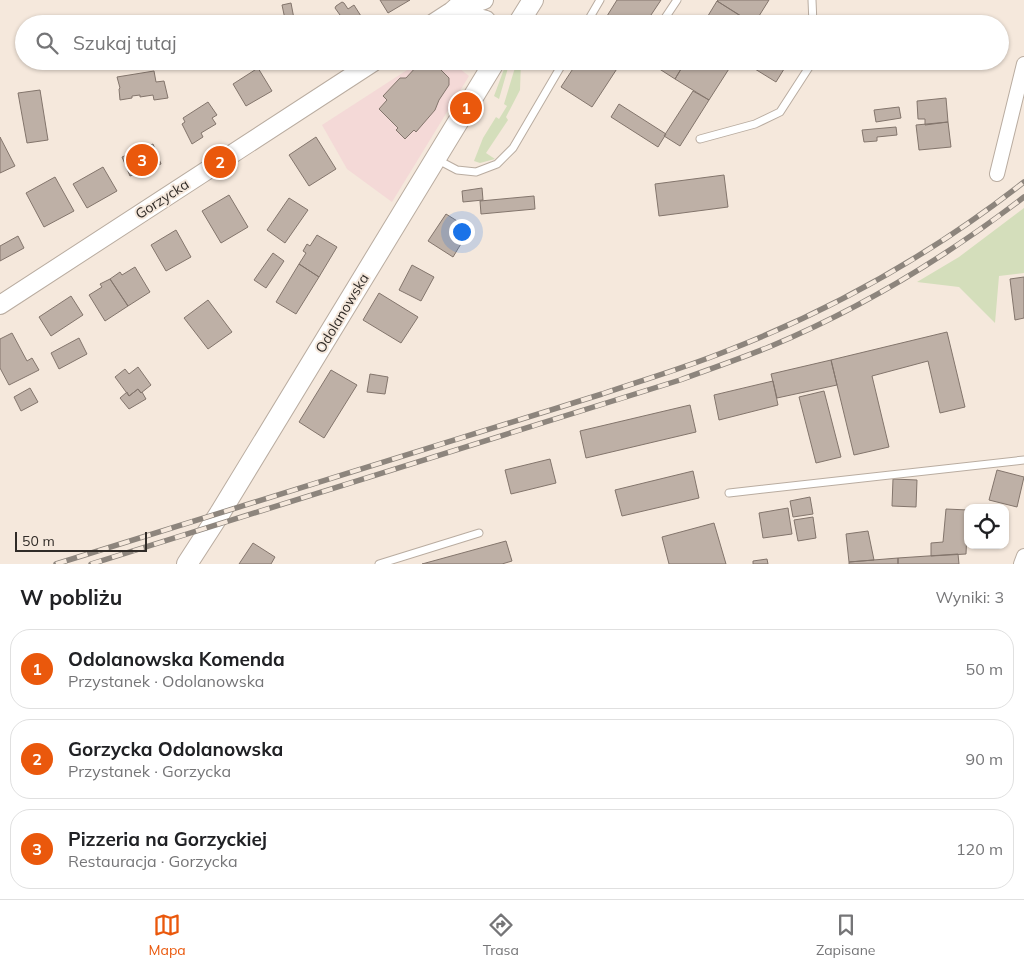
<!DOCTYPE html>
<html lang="pl">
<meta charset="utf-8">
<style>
body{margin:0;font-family:Mulish,sans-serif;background:#f2f2f2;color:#202124}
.controls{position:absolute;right:15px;bottom:15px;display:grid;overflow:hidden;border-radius:10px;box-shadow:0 1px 4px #0004}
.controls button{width:45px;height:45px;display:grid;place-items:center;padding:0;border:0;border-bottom:1px solid #e0e0e0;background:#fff;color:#202124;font:25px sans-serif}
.scale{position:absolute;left:15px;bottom:12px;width:132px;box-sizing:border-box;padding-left:5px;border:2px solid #302b27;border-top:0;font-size:14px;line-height:18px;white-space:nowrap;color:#302b27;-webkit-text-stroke:4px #f5e8dc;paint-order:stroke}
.you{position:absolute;left:461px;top:231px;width:18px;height:18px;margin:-12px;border:4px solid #fff;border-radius:50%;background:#1a73e8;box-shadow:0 0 0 8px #1a73e833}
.badge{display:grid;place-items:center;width:32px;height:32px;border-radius:50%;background:#ea580c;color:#fff;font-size:16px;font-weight:700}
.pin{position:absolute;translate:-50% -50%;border:2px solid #fff;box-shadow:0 1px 5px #0006}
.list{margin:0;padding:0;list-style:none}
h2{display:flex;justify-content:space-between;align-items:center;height:65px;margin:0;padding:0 20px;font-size:21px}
h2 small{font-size:16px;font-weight:400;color:#757577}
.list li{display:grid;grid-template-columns:32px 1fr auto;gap:15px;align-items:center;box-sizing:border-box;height:80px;margin:0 10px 10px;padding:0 10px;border:1px solid #e0e0e0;border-radius:20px}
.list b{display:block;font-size:19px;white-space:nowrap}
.list p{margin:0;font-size:16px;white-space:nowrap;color:#757577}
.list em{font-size:16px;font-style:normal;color:#757577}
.icon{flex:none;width:28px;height:28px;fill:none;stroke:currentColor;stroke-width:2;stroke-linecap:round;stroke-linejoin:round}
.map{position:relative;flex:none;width:1024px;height:564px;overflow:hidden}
.search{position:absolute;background:#fff;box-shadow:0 1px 4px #0004;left:15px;right:15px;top:15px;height:55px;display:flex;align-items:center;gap:12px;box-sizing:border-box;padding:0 18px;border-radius:28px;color:#757577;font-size:19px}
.sheet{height:335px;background:#fff}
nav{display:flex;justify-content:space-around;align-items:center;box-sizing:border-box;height:70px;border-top:1px solid #e0e0e0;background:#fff;font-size:14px;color:#757577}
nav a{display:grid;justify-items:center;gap:2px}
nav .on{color:#ea580c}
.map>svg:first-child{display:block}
.commercial{fill:#f4d9d7}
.green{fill:#d4debb}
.building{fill:#beb0a6;stroke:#83756c}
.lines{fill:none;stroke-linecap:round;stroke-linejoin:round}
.service-casing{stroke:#b9aca0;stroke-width:9}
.minor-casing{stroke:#b9aca0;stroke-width:16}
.tertiary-casing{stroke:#b9aca0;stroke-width:20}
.secondary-casing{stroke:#b9aca0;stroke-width:22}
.service{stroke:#fff;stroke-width:7}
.minor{stroke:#fff;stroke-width:14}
.tertiary{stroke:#fff;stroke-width:18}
.secondary{stroke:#fff;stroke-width:20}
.rail-casing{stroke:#8d857d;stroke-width:5.5}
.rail{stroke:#f5e8dc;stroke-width:4;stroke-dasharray:11;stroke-linecap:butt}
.labels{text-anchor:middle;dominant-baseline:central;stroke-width:4;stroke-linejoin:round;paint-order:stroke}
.street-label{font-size:14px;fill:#302b27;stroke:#f5e8dc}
</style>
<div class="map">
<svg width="1024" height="564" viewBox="0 0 1024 564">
<rect width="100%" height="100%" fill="#f5e8dc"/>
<path class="commercial" d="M421,61h29l19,15 -77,126 -45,-33 -25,-44z"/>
<path class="green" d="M507,61h3l-11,38 -5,-3z
M517,61h4l-1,29 -14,27 2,3 -22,33 9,6 -15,4 -6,-2 9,-23 13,-21 3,2 8,-13 -3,-2z
M1024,208v65l-25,3 -4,47 -36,-36 -42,-5 42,-25z"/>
<path class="building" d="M380,0h30l-22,13z
M617,0h44l-16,24h-43z
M718,0h51l-15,24 -37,-23z
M717,1l36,23h-50z
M342,2l2,1 4,6 6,-4 12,19h-30l-3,-5 7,-4 -5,-7 1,-2z
M291,3l4,21h-9l-4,-19z
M428,61h9l6,6 -2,3 8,8v7l-10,15 -4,10 -19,22 -2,-2 -9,9 -9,-9 2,-2 -19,-19 8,-9 -4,-4 17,-18h6l11,-12 4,2z
M578,61h44l-30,46 -31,-20z
M647,61h32l5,3 -9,15z
M686,61h48l-25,39 -34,-21z
M742,61h47l-13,21z
M258,68l14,23 -26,15 -13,-22z
M154,71l2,11 8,-1 4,17 -14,2 -1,-5 -13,2v-2l-8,1v2l-12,2 -1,-11 1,-1 -3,-11z
M40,90l8,50 -21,3 -9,-50z
M693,91l16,9 -29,46 -16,-10z
M946,98l2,24 -23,3v-6h-7l-1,-18z
M208,102l9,13 -5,3 4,6 -15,9 2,4 -11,7 -10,-20 3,-2 -2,-4z
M619,104l47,30 -8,13 -47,-30z
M899,107l2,11 -25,4 -2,-12z
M948,122l3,25 -32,3 -3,-25z
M896,127l1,8 -20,2v4l-13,1 -2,-12z
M0,137l15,29 -15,7z
M316,137l20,32 -27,17 -20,-31z
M153,144l8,20 -31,12 -8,-19z
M103,167l14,24 -30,17 -14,-24z
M724,175l4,32 -69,9 -4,-32z
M55,177l19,34 -30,16 -18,-34z
M482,188l1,12 -20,2 -1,-11z
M229,195l19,32 -27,16 -19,-32z
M534,196l1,13 -54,5 -1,-13z
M289,198l19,12 -23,33 -18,-13z
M446,214l24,15 -17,28 -25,-16z
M176,230l15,27 -25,14 -15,-26z
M317,235l20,12 -18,30 -20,-13 7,-11 -3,-2 4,-7 3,2z
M18,236l6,12 -24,13v-15z
M273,253l11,8 -18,27 -12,-8z
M299,264l20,13 -23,37 -20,-12z
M412,265l22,12 -13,24 -22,-11z
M135,267l15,25 -22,14 -18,-27 10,-7 2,3z
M1024,277v41l-9,2 -5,-41z
M110,279l18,27 -23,15 -16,-26 13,-8 -2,-3z
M379,293l39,24 -17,26 -38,-23z
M71,296l12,19 -32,21 -12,-19z
M208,300l24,32 -24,17 -24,-31z
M947,332l18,75 -25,6 -12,-52 -56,15 17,71 -35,8 -23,-95z
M12,333l15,28 5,-3 7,12 -30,15 -9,-17v-29z
M79,338l8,16 -28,15 -8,-16z
M831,360l6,25 -60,13 -6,-24z
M138,367l13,18 -10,8 -3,-4 -9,7 -14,-19 10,-8 4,5z
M331,370l26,15 -33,53 -25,-16z
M370,374l18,3 -3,17 -18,-2z
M773,381l5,24 -59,15 -5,-25z
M30,388l8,14 -17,9 -7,-14z
M138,389l3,4 1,-1 4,7 -17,10 -9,-11 7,-6 2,4z
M824,391l17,66 -25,6 -17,-66z
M690,405l6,27 -110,26 -6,-27z
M550,459l6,24 -45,11 -6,-24z
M997,470l27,7 -7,30 -28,-7z
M693,471l6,27 -77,18 -7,-26z
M893,479l24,1 -1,27 -24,-1z
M810,497l3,17 -20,3 -3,-16z
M788,508l4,26 -29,4 -4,-25z
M946,509l22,1 -2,44 -35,2v-13l12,-1z
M813,517l3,21 -18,3 -4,-21z
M714,523l12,41h-57l-7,-27z
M868,531l6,29 -25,2 -3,-28z
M506,541l6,20 -10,3h-80z
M253,543l22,14 -4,7h-32z
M958,554l1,10h-61v-6z
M898,558v6h-49v-2z
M767,559l1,5h-15v-3z"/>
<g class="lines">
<defs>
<path id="service" d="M812,0l1,24
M586,24l14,-24
M661,24l16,-24
M700,139l55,-15 25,-12 33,-51
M438,160l19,10 19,2 21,-8 16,-16 51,-87
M729,493l295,-33
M379,564l100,-31"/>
<path id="minor" d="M997,174l27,-110
M1021,564l3,-8"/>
<path id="tertiary" d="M455,10l29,-10
M452,11l34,9 3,4
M432,24l20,-13 12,-11
M0,305l375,-244"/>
<path id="secondary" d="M518,24l15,-24
M187,564l33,-51 275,-452"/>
</defs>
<use href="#service" class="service-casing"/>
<use href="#minor" class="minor-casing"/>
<use href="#tertiary" class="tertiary-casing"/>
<use href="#secondary" class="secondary-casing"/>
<use href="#service" class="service"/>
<use href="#minor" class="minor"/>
<use href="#tertiary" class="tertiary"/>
<use href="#secondary" class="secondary"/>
<defs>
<path id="rail" d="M56,564l546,-170c41,-14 82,-26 122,-42 109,-42 208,-98 300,-170
M91,564l589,-184c30,-11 59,-21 89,-33 91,-38 177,-90 255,-150"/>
</defs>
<use href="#rail" class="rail-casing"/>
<use href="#rail" class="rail"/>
</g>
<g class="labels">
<g class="street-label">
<text transform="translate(162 199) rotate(-33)">Gorzycka</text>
<text transform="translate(342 313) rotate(-59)">Odolanowska</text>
</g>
</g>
</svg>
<div class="controls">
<button><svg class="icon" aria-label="locate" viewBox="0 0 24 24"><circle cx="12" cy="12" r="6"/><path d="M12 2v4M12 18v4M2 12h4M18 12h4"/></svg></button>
</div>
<div class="scale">50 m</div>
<div class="you"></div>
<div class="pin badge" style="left:466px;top:108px">1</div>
<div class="pin badge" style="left:220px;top:162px">2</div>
<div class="pin badge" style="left:142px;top:160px">3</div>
<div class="search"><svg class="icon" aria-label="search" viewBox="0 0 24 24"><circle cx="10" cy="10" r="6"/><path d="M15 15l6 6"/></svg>Szukaj tutaj</div>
</div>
<section class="sheet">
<h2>W pobliżu<small>Wyniki: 3</small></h2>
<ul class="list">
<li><span class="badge">1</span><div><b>Odolanowska Komenda</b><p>Przystanek · Odolanowska</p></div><em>50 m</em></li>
<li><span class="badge">2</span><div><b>Gorzycka Odolanowska</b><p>Przystanek · Gorzycka</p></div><em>90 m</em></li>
<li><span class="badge">3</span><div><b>Pizzeria na Gorzyckiej</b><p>Restauracja · Gorzycka</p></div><em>120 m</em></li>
</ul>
</section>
<nav>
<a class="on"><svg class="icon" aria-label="map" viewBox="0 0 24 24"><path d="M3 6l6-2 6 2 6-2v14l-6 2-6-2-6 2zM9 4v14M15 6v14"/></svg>Mapa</a>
<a><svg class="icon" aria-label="directions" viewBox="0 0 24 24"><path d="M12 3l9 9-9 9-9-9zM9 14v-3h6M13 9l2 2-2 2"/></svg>Trasa</a>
<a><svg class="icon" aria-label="saved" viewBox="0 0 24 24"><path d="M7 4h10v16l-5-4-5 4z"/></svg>Zapisane</a>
</nav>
